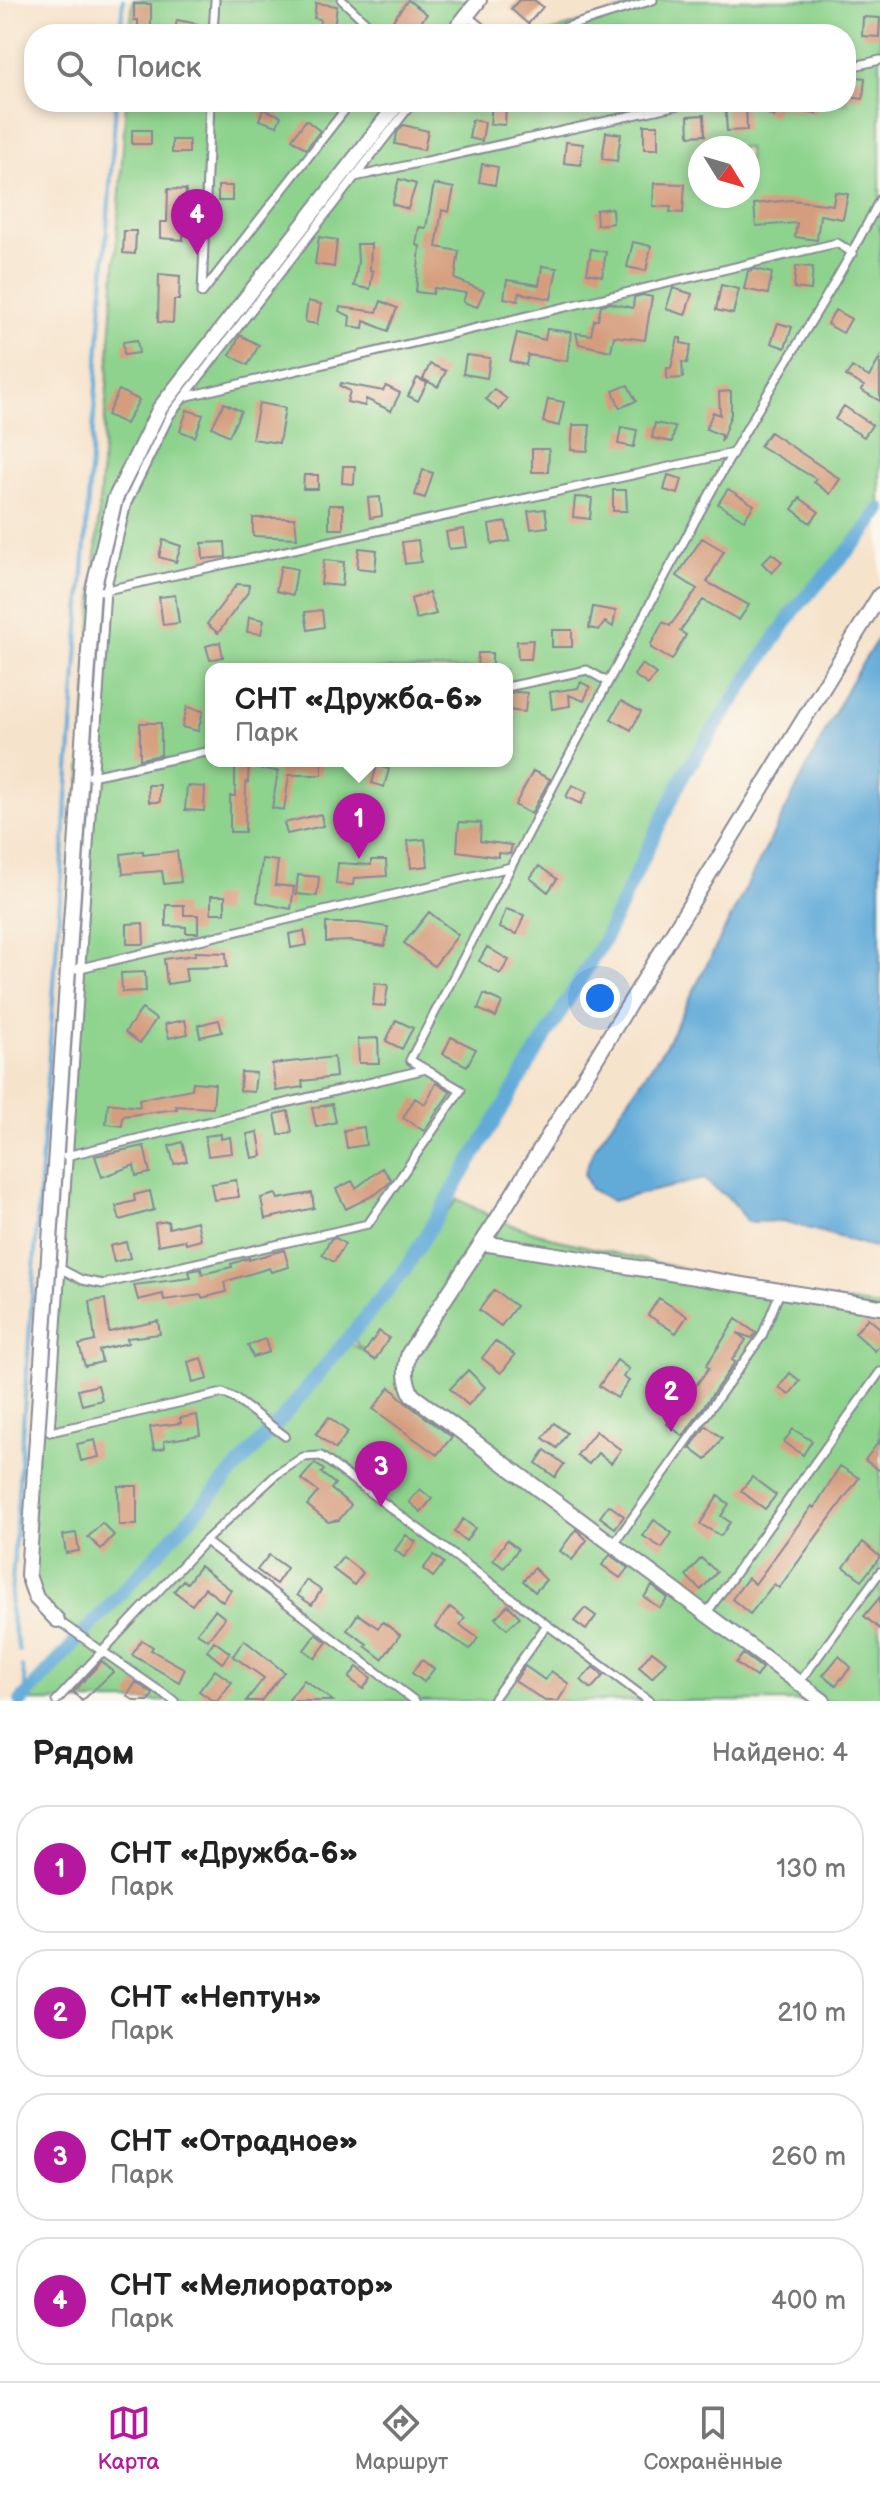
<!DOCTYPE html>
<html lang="ru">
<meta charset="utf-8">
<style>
body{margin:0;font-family:"Balsamiq Sans",sans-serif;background:#f6f6f6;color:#222}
.compass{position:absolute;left:688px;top:136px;width:72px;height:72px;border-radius:50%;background:#fff;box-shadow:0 4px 12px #0003;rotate:127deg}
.you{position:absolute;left:600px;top:998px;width:28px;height:28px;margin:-20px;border:6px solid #fff;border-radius:50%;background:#1a73e8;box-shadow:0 0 0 12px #1a73e833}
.badge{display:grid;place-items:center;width:52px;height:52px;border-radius:50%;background:#b5179e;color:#fff;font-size:26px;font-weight:700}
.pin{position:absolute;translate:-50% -66px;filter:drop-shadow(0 2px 4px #0008)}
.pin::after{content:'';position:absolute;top:42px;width:28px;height:24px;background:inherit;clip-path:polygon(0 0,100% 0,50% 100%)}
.popup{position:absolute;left:205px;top:663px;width:308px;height:104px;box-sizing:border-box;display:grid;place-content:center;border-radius:16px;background:#fff;filter:drop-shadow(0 2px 6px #0005);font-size:26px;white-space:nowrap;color:#767676}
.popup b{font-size:30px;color:#222}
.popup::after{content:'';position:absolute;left:50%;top:100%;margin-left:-16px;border:16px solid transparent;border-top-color:#fff}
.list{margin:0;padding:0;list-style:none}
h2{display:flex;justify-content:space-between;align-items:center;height:104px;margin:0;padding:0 32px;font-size:34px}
h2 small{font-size:26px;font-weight:400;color:#767676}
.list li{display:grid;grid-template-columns:52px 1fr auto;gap:24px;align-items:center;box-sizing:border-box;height:128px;margin:0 16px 16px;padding:0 16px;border:2px solid #e0e0e0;border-radius:32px}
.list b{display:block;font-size:30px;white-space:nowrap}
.list p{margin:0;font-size:26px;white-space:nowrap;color:#767676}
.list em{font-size:26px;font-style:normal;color:#767676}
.icon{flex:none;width:44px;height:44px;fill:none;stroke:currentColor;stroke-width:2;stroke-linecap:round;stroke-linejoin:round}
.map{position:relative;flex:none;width:880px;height:1701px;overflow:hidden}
.search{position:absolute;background:#fff;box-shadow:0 4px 12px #0003;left:24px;right:24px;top:24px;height:88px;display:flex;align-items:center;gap:20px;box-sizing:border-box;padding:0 28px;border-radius:32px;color:#767676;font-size:30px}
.sheet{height:680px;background:#fff}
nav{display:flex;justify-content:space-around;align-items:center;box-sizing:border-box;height:112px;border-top:2px solid #e0e0e0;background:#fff;font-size:22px;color:#767676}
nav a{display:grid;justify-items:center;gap:4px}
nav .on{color:#b5179e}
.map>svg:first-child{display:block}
.green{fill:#8dd38d;stroke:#548176;stroke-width:2;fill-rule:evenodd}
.water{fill:#62abd9;stroke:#3e6d9c;stroke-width:2}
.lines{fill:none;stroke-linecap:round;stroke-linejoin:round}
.stream{stroke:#62abd9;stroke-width:4}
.canal{stroke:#62abd9;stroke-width:14}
.building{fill:#d59d7e}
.service-casing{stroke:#888995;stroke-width:11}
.minor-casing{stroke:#888995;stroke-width:18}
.service{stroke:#fff;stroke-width:7}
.minor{stroke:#fff;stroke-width:14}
</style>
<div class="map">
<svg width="880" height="1701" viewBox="0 0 880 1701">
<rect width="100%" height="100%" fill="#fbf7ec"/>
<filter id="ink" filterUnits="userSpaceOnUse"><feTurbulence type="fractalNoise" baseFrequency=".0125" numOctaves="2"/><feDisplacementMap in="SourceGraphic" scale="16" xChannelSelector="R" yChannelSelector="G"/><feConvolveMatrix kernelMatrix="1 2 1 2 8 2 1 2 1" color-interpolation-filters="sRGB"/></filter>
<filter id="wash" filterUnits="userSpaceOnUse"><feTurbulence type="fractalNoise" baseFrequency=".006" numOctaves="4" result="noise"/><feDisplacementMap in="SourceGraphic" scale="32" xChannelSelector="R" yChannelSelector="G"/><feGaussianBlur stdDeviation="1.8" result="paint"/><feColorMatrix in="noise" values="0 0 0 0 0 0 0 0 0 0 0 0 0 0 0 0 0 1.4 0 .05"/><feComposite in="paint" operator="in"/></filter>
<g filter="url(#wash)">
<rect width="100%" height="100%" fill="#f6e3cc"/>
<path class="green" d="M133,0h346l-12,16 23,18h-360z
M653,0h227v509l-16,24 -69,76 -110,163 -81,168 -198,328 -60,73 16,9 -9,-11 58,-72 29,-47 18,-21 39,21 62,20 221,52 100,15v394h-859l58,-65 -22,-16 -29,-45 98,-1473h720v-68h-302zM700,148h48v48h-48zM211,669h296v92h-296z"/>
<path class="water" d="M880,635v614l-97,-28 -35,1 -16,-21 -29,-22 -91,22 -21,-12 -7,-15 10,-25 72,-104 184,-362z"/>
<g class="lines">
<path class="stream" d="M120,34l3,-34
M19,1651l-9,-41 106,-1508
M22,1667l5,25"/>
<path class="canal" d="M21,1701l259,-280 126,-153 198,-328 81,-168 110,-163 69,-76 16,-24"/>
</g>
<g id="blocks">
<path class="building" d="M408,0l19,14 -15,20 -19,-14z
M519,0h15l9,7 -15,17 -17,-15z
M316,3l21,3 -4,28h-14l1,-15 -6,-1z
M134,4h17v30h-13v-14h-4z
M863,17l17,1 -1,19 -17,-1z
M177,20l21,4 -2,10h-22z
M850,76l15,2 -2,21 -16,-2z
M765,102h53l-2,12 -36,-6v-4l-6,13 -13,-7z
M492,103l14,1 -1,21 -15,-1z
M746,103l1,27 -20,1 -2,-27z
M263,109l18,7 -4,10 -18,-6z
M704,115l1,20 -16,1 -1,-20z
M306,120l14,11 -14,18 -14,-10z
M472,120l13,2 -3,19 -13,-3z
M403,125l25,6 -4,19 -29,-6 2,-11z
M644,125h14v24h-14z
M132,130h19v14h-19z
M606,132l15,2 -4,27 -15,-2z
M172,140h17v13h-17z
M566,142l17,2 -2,21 -17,-2z
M482,164l16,3 -3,18 -16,-3z
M399,179l17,5 -8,25 -16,-5z
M654,183l31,1 -2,29 -13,-1 1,-5 -18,-1z
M434,184l20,4 -5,24 -7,-2 -6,37 23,4 -4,28 29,12 -7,16 -14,-5 3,-9 -32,-5 -1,6 -17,-2 4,-46 -4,-1 3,-18 7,1z
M218,186h14v15h-14z
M168,189l18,1 -3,50 -23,-2v-16h7z
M835,192l13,2 -5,25 -23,-4 -3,25 -22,-3 2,-14 -41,3 -2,-22 37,-4 42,5z
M612,208l1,15 -16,2 -1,-15z
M124,231h12l-1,23 -12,-1z
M319,237l18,3 -3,27 -19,-3z
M633,242l18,4 -5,25 -19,-4z
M357,244h14l-1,26 3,1 -3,18 -16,-3 4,-24z
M591,249l15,3 -4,24 -15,-3z
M542,266l15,2 -6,31 -32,-6 -1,8 -14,-3 3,-18 32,5z
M796,266l17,1 -2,23 -17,-2z
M755,269l17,4 -4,21 -24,-5 4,-18z
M159,274l21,2 -1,24h-5l-1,23 -15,-1z
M721,285l18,4 -6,25 -17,-4z
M673,288l19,6 -7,21 -19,-6z
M643,295l9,2 -7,43 -31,-4 -3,15 -32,-7 -3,-11 15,2 3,-15h4l3,-15 9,-2 23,5 1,-11z
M308,301l13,3 -4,20 -12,-2z
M381,301l16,7 -9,23 -24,-10 -1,7 -14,-2 1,-10 -11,-5 1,-4 37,5z
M835,310l16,9 -8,14 -16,-9z
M778,323l14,4 -7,21 -14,-5z
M547,329l24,3 -4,29 -39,-6 -2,10 -16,-4 7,-28 28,7z
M240,335l19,10 -11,20 -18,-10z
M678,338h3v5l10,2 -4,18 -5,-1 1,16 -16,1v-11h4z
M137,340l2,13 -15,2 -1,-13z
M466,355l24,3 -3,20 -24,-4z
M880,358v43l-19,-11 3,-4 -18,-10 6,-9 17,10z
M430,364l16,7 -8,16 -15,-8z
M417,378l10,5 -9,18 -10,-5z
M341,383l42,8 3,-5 14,7 -9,18 -25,-12 -1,7 -18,-4 3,-11 -10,-5z
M628,385l8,16 -16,7 -7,-17z
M494,389l13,10 -8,11 -13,-11z
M119,390l20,10 -13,24 -19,-9z
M731,391v23l-10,28v-7l-15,-6 7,-17 7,3 -1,-23z
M548,399l16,3 -5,24 -16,-4z
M224,403l17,8 -12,25 -17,-9z
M259,403l26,5 -6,35 -27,-4z
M844,406l28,19 -8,12 -29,-18z
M187,410l16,5 -8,22 -15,-6z
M655,423l20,4 -3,15 -20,-4z
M573,425h17l-2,26 -17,-1z
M621,427l16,3 -3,17 -16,-3z
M770,432l70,47 -10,15 -16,-12 2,-3 -56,-33z
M532,449h17l-1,23h-16z
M343,466h12l-1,18 -12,-1z
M423,470l10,3 -8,25 -10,-3z
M304,475h14v14h-15z
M668,475l14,4 -4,15 -14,-4z
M728,489l26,16 -10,15 -26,-16z
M613,490h13l1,21h-14z
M380,497l2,19 -12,2 -2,-20z
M575,497l17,1 -2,21 -17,-2z
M800,498l19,14 -9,11 -18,-14z
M329,505h14v24h-14z
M545,509l3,18 -17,2 -3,-18z
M253,518h42l2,20 -44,-2z
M506,522l4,19 -18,3 -3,-19z
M464,529l3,18 -18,2 -3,-17z
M702,538l22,13 -17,31 42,23 -10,15 -36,-20 -23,31 6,4 -14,25 -21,-12v-4l12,-22 7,4 27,-37 -20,-13z
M163,540l18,6 -5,16 -17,-5z
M418,540l3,22 -16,2 -3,-22z
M225,542l1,15 -23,2 -1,-16z
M359,548l18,2 -2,20 -18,-2z
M772,553l10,9 -10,11 -10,-10z
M324,560l20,2 -2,24 -21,-2z
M281,566l16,3 -4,26 -17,-4z
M237,584l12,1 -1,7 -30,41 -11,-9z
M429,593l7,21 -20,5 -5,-20z
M175,595l4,28 -16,2 -4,-28z
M593,607l23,4 -3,16 -8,-5 -6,8 -10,-2z
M322,610l2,17 -16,3 -3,-18z
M249,617l15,3 -3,14 -14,-2z
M552,630h20v17h-20z
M533,640l-2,19h-13l-1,-18z
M220,642l3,15 -13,3 -4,-14z
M478,653h14v16h-15z
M642,664l14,10 -8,11 -14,-10z
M581,682l9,5 -6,14 -15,-6 1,11 -18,3 -2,-17 28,-4z
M517,692l10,1 -2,19 -18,-2 1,-17z
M621,701l20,11 -10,18 -20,-11z
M187,707l16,4 -5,20 -16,-4z
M140,723h21v32l-21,4z
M235,761h14l-1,21h-2l-1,50h-15v-36h5z
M255,761h67v14h-33l-5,35 -12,-2 6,-37 -23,-3z
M377,766l12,3 -5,18 -12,-4z
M533,771l17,8 -19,35 -16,-9z
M148,785h12v17h-11z
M572,785l15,7 -6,12 -15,-7z
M187,786l18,1 -1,24 -19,-1z
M321,814l2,12 -36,8 -3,-11z
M459,822l22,1 -1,18 32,4 -2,9 -12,-1v4l-41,-6z
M425,839l3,27 -17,2 -3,-27z
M143,851v4l34,-4 4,31 -17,2 -2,-13 -39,3 -2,-20z
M262,859l16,2 -3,24 19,2 -3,22 -34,-7z
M371,860h15l1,16 -33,2 -1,7 -17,-1 2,-21 33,2z
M539,866l18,13 -9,13 -18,-14z
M298,875l21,2 -2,19 -21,-2z
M211,896h14v17h-14z
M166,905h18v10h14v18h-12v-6l-20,-1z
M506,909l18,6 -7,19 -18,-6z
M429,912l29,23 -24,31 -30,-23z
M143,923l1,21h-17v-20z
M326,923h32l30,4 -3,19 -34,-5 -25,1z
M304,931l3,14 -16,3 -2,-14z
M487,947l22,13 -9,14 -21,-13z
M195,952l31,1 1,14 -42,1 2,13 -20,3 -3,-25 31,-4z
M145,972l1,19 -24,1 -1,-19z
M375,983l13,2 -3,21 -12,-1z
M484,994l18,8 -6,15 -18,-8z
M142,1009l14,10 -16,24 -15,-11z
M185,1020l3,14 -19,4 -4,-14z
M219,1020l3,12 -22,5 -2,-12z
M396,1020l17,8 -11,21 -16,-8z
M451,1037l25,12 -9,17 -24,-12z
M378,1038l1,25h-20l-1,-24z
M334,1057l2,20 -34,4 1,6 -27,4 -4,-27z
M241,1072l15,1 -2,19 -14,-1z
M193,1082l22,2 -2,24 -37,-2 1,3 -54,7 -1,10 -16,-2 2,-21 32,4 -1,-8 53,-10z
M436,1083l15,8 -27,40 -21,-13 12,-20 10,6z
M332,1104l4,18 -20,5 -4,-19z
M288,1111l4,21 -13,3 -4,-21z
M364,1127l2,18 -19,3 -3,-18z
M258,1132l4,24 -10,2 -5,-24z
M221,1134v5l9,-2 2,16 -24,3 -3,-20z
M182,1142l5,19 -13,3 -5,-18z
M144,1146l6,27 -14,3 -2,-11 -32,12 -7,-21z
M382,1168l9,11 -4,6 -11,9 -30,15 -10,-20 16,-8 4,7z
M236,1180l3,17 -25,3 -3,-16z
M150,1191l4,19 -34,10 -4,-14 19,-5 -1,-6z
M312,1193l2,15 -49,11 -4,-21 15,-4 2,5z
M168,1221l1,7 28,-7 4,19 -15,4 -1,-4 -27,5 -3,-22z
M336,1238l9,6 -11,18 -12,-7 9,-16z
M126,1242l4,16 -16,4 -4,-16z
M284,1250l5,17 -18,5 -2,-4 -45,14 2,10 -24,6 -1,-3 -37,5 -1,-6 -25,6 -4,-15 57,-7 -2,-7 12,-2 1,5 30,-7 -1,-3 18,-6v2z
M494,1290l22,16 -15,20 -22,-16z
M659,1298l28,18 -11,17 -28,-18z
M105,1299l4,33 49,-11 2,13 -33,4 1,5 -29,7 3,12 -17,4 -6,-21 16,-4 -5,-40z
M868,1318l12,10v17l-5,6 -20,-18z
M736,1319l20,14 -4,5 -15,-5 9,7 -14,20 3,2 -52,74 -16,-12 42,-56 -3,-2z
M379,1331l10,7 -14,22 -11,-7z
M265,1339l4,13 -16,5 -5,-12z
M495,1341l20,14 -14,18 -19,-15z
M202,1358l6,21 -15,4 -5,-21z
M617,1360l12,9 -6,8 6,4 -12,17 -18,-12z
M468,1370l17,17 -17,18 -18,-16z
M790,1373l10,8 -11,14 -10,-8z
M98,1385l4,15 -20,5 -4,-15z
M390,1387l16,16 46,34 -15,18 -64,-46z
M197,1415l3,20 -36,6 1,7 -11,2 -4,-23 31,-4 -1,-5z
M329,1417l19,15 -13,17 -19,-15z
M554,1423l13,10 -10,15 -14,-10z
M706,1426l16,12 -16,22 -16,-12z
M793,1429l19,12 -9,14 -19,-13z
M596,1431l25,19 -10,13 -13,-10 -9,11 -12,-9z
M95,1440l4,17 -18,4 -4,-17z
M880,1440v31l-15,-11z
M545,1450l19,14 -9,13 -19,-14z
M315,1463l9,7 -3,3 14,11 -4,5 20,16 -12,15 -11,2 -21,-17 11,-13 -17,-13z
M386,1463l14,12 -11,13 -14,-12z
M840,1466l19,12 -80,110 -5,-4 -24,30 -18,-15 16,-21 7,6 57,-78 2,2z
M752,1477l24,18 -11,14 -24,-18z
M118,1486h19v39h-18z
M420,1489l12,10 -11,13 -12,-10z
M718,1496l11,8 -8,12 9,6 -9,14 -21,-12z
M609,1505l15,11 -9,12 -15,-11z
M463,1519l12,9 -9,13 -12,-9z
M654,1520l18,13 -10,15 -19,-12z
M102,1523l12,12 -13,14 -13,-12z
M576,1529l11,11 -15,20 -12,-9z
M76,1533l3,18 -13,2 -3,-18z
M406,1535l10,7 -12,15 -9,-7z
M507,1540l11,9 -14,19 -11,-8z
M863,1542l17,15 -18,23 -18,-13z
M269,1555l18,13 -11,16 -19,-14z
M434,1555l10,8 -11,14 -10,-8z
M610,1555l18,13 -8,10 -18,-13z
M343,1557l20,16 -9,12 -21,-16z
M701,1558l16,14 -16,18 -15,-14z
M200,1566l31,24 -8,12 -18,-14 -13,17 -18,-14 9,-11 4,3z
M534,1568l12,12 -11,12 -12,-11z
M306,1580l15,10 -9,15 -15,-10z
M652,1586l16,12 -8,10 -16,-11z
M880,1597v32l-16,-13z
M508,1605l12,12 -13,12 -12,-11z
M450,1607l15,11 -5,7 18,13 -8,11 -35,-22z
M585,1608l11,8 -10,14 -12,-9z
M215,1610l10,8 -17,22 -11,-7z
M358,1614l20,14 5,-6 17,13 -18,24 -17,-13 2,-2 -20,-14z
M316,1634l11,8 -12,16 -11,-8z
M142,1640l11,7 -2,3 34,19 -6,13 -47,-27z
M244,1640l40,32 -23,29h-15l18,-23 -31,-22z
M214,1641l16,12 -8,10 -15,-12z
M652,1651l14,11 -14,16 -13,-11z
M743,1654l19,14 -6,9 -20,-14z
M839,1656l12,11 -15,18 -13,-10z
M422,1660l12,9 -10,13 -12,-9z
M102,1661l11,11 -31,29 -9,-9z
M525,1666l20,14 6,-9 18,13 -11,17h-13l-30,-20z
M357,1667l14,11 -8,11 -14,-11z
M593,1667l10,9 -12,13 -10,-9z
M215,1670l17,12 -15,19h-4l-14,-10z
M304,1680l17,12 12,9h-45z
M136,1682l17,12 -4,7h-14l-8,-5z"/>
</g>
</g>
<g filter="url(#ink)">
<use href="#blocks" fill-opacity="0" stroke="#888995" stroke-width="2"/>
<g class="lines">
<defs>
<path id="service" d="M342,0l36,34
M467,16l23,18
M213,34l2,-34
M544,34l109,-34
M846,68l34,-8
M210,102l-8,191 149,-191
M355,177l337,-75
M184,397l653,-154 16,10
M102,591l631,-138
M507,687l80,-17 21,12
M91,776l120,-25
M76,969l435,-102
M66,1156l360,-87
M61,1269l21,11 21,4 265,-60 93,-134 -51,-30c106,-202 210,-405 321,-604 49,-87 105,-169 149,-257
M285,1436l-51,-38 -11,-5 -173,39 56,-842 21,-87 43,-88 243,-313
M205,1541l210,160
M613,1545l149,-209 18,-44
M706,1614l174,-242
M57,1620l117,81
M799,1683l81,-111
M56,1701l149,-160 72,-67 26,-17 18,-1 328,245
M492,1701l54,-75"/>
<path id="minor" d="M452,34l27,-34
M483,1243l397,64
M57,1620l-21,-22 -8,-23 65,-985 22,-91 45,-91 239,-306
M823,1701l-411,-306c-7,-15 -8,-25 -3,-42l88,-133 383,-625"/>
</defs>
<use href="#service" class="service-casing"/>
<use href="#minor" class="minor-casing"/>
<use href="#service" class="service"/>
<use href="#minor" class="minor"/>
</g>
</g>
</svg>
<svg class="compass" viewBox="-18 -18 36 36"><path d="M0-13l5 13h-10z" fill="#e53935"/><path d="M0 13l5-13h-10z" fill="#767676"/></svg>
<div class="you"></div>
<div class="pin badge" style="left:359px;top:859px">1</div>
<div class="popup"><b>СНТ «Дружба-6»</b>Парк</div>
<div class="pin badge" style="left:671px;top:1432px">2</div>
<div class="pin badge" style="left:381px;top:1507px">3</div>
<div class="pin badge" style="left:197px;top:255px">4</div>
<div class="search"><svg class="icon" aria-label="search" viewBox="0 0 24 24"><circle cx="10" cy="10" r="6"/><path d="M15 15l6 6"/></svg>Поиск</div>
</div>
<section class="sheet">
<h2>Рядом<small>Найдено: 4</small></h2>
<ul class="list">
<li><span class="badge">1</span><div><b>СНТ «Дружба-6»</b><p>Парк</p></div><em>130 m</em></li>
<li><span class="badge">2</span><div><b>СНТ «Нептун»</b><p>Парк</p></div><em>210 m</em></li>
<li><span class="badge">3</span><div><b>СНТ «Отрадное»</b><p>Парк</p></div><em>260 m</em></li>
<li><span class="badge">4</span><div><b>СНТ «Мелиоратор»</b><p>Парк</p></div><em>400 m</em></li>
</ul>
</section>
<nav>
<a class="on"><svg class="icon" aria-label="map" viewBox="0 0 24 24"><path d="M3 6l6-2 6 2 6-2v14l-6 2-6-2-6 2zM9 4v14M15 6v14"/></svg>Карта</a>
<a><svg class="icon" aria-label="directions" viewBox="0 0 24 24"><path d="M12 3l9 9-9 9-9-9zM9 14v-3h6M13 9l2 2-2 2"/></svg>Маршрут</a>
<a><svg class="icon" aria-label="saved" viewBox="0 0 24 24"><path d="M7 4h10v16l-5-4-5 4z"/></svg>Сохранённые</a>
</nav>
